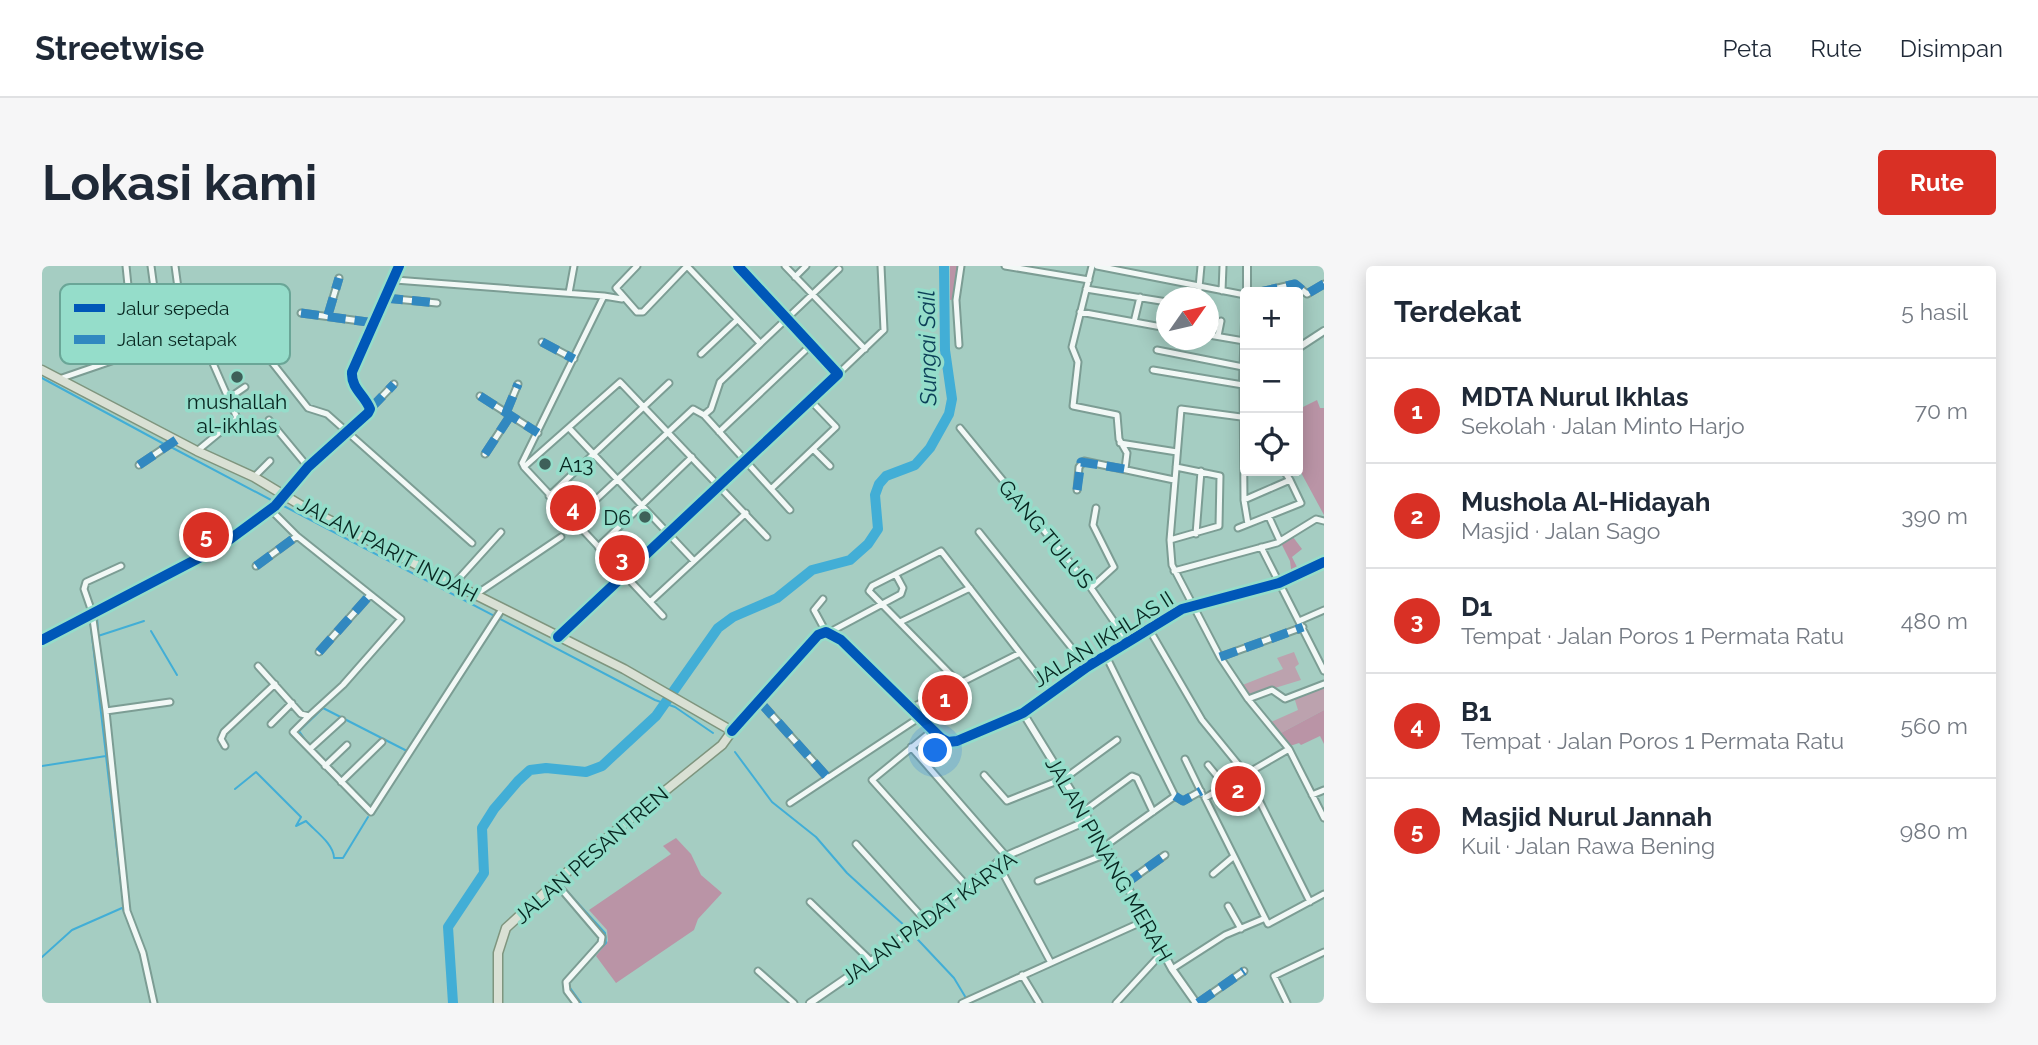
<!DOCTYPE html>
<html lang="id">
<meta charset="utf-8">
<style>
body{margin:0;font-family:Raleway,sans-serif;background:#f6f6f7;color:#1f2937}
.controls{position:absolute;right:21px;top:21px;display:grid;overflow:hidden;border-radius:7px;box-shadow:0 4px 18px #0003}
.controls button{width:63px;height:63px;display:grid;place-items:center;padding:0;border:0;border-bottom:2px solid #e0e1e3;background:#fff;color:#1f2937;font:35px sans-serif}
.compass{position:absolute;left:1114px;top:21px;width:63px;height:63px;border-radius:50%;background:#fff;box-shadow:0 4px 18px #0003;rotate:56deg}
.you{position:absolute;left:894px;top:485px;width:24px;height:24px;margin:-18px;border:5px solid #fff;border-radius:50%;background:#1a73e8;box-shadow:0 0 0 10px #1a73e833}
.badge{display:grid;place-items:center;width:46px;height:46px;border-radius:50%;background:#d93025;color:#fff;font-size:23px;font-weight:700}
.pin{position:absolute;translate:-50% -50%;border:4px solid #fff;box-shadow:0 2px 7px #0006}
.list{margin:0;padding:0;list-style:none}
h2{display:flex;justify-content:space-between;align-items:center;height:91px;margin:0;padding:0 28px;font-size:30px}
h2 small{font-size:23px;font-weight:400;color:#747a83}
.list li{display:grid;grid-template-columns:46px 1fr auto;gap:21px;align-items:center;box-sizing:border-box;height:105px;padding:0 28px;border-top:2px solid #e0e1e3}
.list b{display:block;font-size:26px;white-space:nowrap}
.list p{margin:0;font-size:23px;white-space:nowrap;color:#747a83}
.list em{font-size:23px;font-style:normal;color:#747a83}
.icon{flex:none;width:38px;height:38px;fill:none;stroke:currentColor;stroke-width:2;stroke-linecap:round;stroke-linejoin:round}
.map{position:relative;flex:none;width:1282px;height:737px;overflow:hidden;border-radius:7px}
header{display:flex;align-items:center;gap:42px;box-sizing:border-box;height:98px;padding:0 35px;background:#fff;border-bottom:2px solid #e0e1e3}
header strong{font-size:33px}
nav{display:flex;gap:38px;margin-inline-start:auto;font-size:24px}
.intro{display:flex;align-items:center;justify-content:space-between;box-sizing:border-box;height:168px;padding:0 42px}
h1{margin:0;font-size:49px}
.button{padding:18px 32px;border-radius:7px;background:#d93025;color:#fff;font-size:24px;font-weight:700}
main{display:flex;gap:42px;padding:0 42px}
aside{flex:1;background:#fff;border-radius:7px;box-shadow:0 4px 18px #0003}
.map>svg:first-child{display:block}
.green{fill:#bca2ae}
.forest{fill:#ba94a6}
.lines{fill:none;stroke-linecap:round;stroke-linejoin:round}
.stream{stroke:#42aed6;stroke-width:2}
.river{stroke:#42aed6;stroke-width:10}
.minor-casing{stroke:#7c9d94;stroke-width:9}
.tertiary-casing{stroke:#7c9d94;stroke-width:10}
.primary-casing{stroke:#7f957e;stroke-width:11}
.minor{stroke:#f2f8f6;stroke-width:5}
.tertiary{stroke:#f2f8f6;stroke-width:6}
.primary{stroke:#d9e0d4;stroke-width:8}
.quiet{stroke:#3188c0;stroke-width:9;stroke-dasharray:18 9;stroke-linecap:butt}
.cycleway-casing{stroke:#95ddca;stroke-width:15}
.cycleway{stroke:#0057b8;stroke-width:10}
.poi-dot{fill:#3e6059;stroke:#95ddca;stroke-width:2.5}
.labels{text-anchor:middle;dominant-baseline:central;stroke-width:7;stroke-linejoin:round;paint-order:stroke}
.poi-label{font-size:21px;fill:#072620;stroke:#95ddca}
.street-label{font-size:21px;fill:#072620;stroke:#95ddca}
.water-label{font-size:23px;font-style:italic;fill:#0b3e57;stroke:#95ddca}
.key{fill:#95ddca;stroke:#6aa697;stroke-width:2}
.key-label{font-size:19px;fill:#072620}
</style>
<header>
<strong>Streetwise</strong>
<nav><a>Peta</a><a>Rute</a><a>Disimpan</a></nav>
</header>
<div class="intro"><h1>Lokasi kami</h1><a class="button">Rute</a></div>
<main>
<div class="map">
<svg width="1282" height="737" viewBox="0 0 1282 737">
<rect width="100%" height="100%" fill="#a5cdc2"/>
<path class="green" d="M1252,386l5,12 -4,3 6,13 -52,16 -9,-10 43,-17 -6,-11z
M1282,420v24l-45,24 -8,-12 27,-12 -4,-13z"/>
<path class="forest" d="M908,0h10l-5,33 -5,1z
M1275,134l3,8h4v107l-26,-48 3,-59z
M1251,271l9,12 -10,8 7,14 -7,5 -2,-15 -9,-18z
M1282,444v34l-4,-8 -19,9 -2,-2 -9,3 -11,-12z
M634,572l15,16 10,21 21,18 -24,26 -4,11 -78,53 -20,-27 12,-15 -1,-11 -18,-20 82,-56 -8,-8z"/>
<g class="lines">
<path class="stream" d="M0,112l122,66
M127,180l104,55
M236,237l377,197 20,7 38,26
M59,346l-4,3 1,21 46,-15
M48,353l16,136
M109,365l26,44
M418,403l14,-22
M264,475l-7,-10 24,-23 84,43 18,-29
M693,486l37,50 44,35 31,36 59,54 48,51 15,25
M0,500l64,-10 17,145
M193,523l21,-17 45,45 -5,9 10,-5c9,10 28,23 28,37h9l25,-41
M521,621l42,46 1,10 -15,15
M81,643l13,32
M0,691l30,-27 50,-22
M526,719l13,18"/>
<path class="river" d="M411,737l-5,-76 36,-54 -2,-45 12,-19 24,-28 12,-11 16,-2 40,4 16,-6 54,-50 62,-88 15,-11 44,-19 35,-28 38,-10 18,-16 10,-15 -3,-34 4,-11 7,-8 29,-11 15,-17 19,-34 3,-15 -7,-49 -1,-84"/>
<defs>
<path id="minor" d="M109,0l5,37
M133,0l6,44
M595,0l-21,22 21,24h6l44,-46 73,77
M743,0l80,83
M963,0l84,14
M1050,0l-20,81 6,15 -5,44 44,9 2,24 8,14 -2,16
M1055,0l148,29
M753,11l11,-11
M353,14l209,16
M1044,23l81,13
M1180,25l1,-25
M1218,26l35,-8 12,10 17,-10
M527,27l5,-27
M343,32l52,5
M1156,32l3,-32
M227,35l-2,55 41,52 19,6 145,129
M1038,46l87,16
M259,47l74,10
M286,49l11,-37
M90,52l111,-16 2,50 22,3
M1092,56l6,-25
M1167,69l35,6
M1176,70l3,-15
M94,75l110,-20h22
M500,76l32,17
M917,79l-3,-45 5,-34
M1115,84l86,17
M659,88l36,-34
M1111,104l90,15 1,115 4,24
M796,108l46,-44 -3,-64
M17,113l76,-26 -9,-87
M438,130l58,37
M187,132l16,-11
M328,143l24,-25
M464,147l12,-29
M662,149l7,-6 9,-27 119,-113
M1199,151l-60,-8 -11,131 2,25 48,92 28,42 41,50 35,69
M227,154l39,47
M527,162l125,133
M918,162l131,160 37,54
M677,166l92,-87
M1078,177l57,9
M771,183l17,17
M155,185l40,-33 -25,-57 19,-16 9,1 5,6
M443,188l25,-38
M97,199l37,-25
M482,201l96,-85 147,155
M482,201l-2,-4 82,-167 18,3
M482,201l139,149
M1226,205h9
M1242,205l6,9
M212,211l16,-16
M729,223l65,-62 -25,-26
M1035,224l2,-23 5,-6 90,19
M507,230l120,-113
M1227,251l11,24
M531,255l120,-112 11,6 86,95
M1196,262l63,-25 -11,-23 -46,20
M937,266l108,135
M1154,268l5,-63
M1128,274l49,-14 1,-50 -44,-9
M556,281l94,-90
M1219,281l63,124
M79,300l-35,16 -2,7 8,23 14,99 21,200 16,42 11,50
M214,300l41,-30
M1132,305l103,-28 39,-24 8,2
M412,318l47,-52
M1049,322l23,-21 -21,-42 3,-17
M433,329l86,-58
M781,333l-9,11 12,22
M608,336l96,-89
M1257,355l25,-11
M858,356l70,-34
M1107,363l53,91 44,54 64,128
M788,366l71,-38 2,-6 -7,-13
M516,371l280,-263 -100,-108
M0,374c66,-37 199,-90 242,-147
M277,386l51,-57
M1064,390l69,140 8,5 18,-10
M1178,391l83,-30
M216,400l43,48 8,2 34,-31 58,-66 -104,-83 -27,-27
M918,418l-91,-93 3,-5 69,-35 110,142
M1206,433l24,-9 13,9 39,-15
M718,436l68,76
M869,442l109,-55
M64,445l64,-9
M267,450l-16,16 78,80 131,-203
M229,458l21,-21
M891,464l-61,50 95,106
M183,480l-4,-7 3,-7 51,-48
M869,481l95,109
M268,483l32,-29
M1247,483l-84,49 63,126 56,-30
M1143,493l17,35
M1166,499l17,21
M283,500l22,-21
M942,509l23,26 58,-23 52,-38
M299,516l41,-40
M1270,529l12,-5
M748,537l130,-86
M1042,545l48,-35 5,2 16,34
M814,578l68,75
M1063,580l70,-50
M955,596l53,99
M1171,608l20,-17
M996,615l71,-28
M514,617l46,54 -1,6 -35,39 1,9 9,12
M1083,618l40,-29
M768,636l61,59
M1186,640l13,23
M1130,703l53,-34 38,-16
M716,705l36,32
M980,709l17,28
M920,737l182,-82
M1074,737l46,-50
M1156,737l46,-32
M1245,737l-13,-27 50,-24"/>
<path id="tertiary" d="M1205,26v-26
M1256,82l26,-17
M1201,119l2,-64
M242,227l86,-84 -16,-22 -2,-15 47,-106
M981,447l82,133 67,123 24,34
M690,465l86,-96 8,-3 15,8 100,98 7,4 9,-1 66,-28 64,-46 95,-58 97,-26 45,-21
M768,737l61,-42 135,-105 83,-36"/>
<path id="primary" d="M0,104l155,81 57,26 48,29 152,78 170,85 108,62 -10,14 -134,108 -82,75 -8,25v50"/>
</defs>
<use href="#minor" class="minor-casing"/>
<use href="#tertiary" class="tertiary-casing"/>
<use href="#primary" class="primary-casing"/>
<use href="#minor" class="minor"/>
<use href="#tertiary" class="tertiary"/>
<use href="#primary" class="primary"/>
<path class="quiet" d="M1218,26l35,-8 12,10 17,-10
M343,32l52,5
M259,47l74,10
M286,49l11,-37
M500,76l32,17
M438,130l58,37
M328,143l24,-25
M464,147l12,-29
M1202,183h1
M443,188l25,-38
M97,199l37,-25
M1035,224l4,-28 44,7
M214,300l41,-30
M277,386l51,-57
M1178,391l83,-30
M718,436l68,76
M1133,530l8,5 18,-10
M1083,618l40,-29
M1156,737l46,-32"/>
<defs>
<path id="cycleway" d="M516,371l280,-263 -100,-108
M0,374l176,-92 57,-42 33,-39 60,-54 2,-4c-5,-14 -19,-20 -18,-37l47,-106
M690,465l86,-96 8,-3 15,8 100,98 7,4 9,-1 66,-28 64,-46 95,-58 97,-26 45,-21"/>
</defs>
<use href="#cycleway" class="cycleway-casing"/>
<use href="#cycleway" class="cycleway"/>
</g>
<g class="poi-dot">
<circle cx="195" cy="111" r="7"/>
<circle cx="503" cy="198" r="7"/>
<circle cx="603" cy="251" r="7"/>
</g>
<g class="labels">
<g class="poi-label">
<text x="195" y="135">mushallah<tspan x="195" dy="24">al-ikhlas</tspan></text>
<text x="517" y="198" text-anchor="start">A13</text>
<text x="589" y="251" text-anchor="end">D6</text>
</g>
<g class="street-label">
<text transform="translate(1004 268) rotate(50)">GANG TULUS</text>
<text transform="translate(346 283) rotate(28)">JALAN PARIT INDAH</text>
<text transform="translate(1061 373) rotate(-32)">JALAN IKHLAS II</text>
<text transform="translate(549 589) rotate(-41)">JALAN PESANTREN</text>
<text transform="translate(1067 593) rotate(60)">JALAN PINANG MERAH</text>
<text transform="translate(887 652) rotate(-36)">JALAN PADAT KARYA</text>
</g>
<g class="water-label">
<text transform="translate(885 82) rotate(-91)">Sungai Sail</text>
</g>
</g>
<rect x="18" y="18" width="230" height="80" rx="10" class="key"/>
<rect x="32" y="38" width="31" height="8" fill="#0057b8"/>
<rect x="32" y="69" width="31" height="9" fill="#3188c0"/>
<g class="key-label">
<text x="75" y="49">Jalur sepeda</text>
<text x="75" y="80">Jalan setapak</text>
</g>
</svg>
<div class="controls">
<button>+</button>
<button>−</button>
<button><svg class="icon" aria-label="locate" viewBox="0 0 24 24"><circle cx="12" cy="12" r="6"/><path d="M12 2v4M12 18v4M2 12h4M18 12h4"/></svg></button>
</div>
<svg class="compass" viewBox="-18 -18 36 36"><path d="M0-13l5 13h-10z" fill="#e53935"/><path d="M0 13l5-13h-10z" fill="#747a83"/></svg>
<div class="you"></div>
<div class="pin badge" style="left:903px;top:432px">1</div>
<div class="pin badge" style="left:1196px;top:523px">2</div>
<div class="pin badge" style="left:580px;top:292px">3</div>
<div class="pin badge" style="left:531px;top:242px">4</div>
<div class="pin badge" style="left:164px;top:269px">5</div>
</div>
<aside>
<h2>Terdekat<small>5 hasil</small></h2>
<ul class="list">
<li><span class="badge">1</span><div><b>MDTA Nurul Ikhlas</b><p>Sekolah · Jalan Minto Harjo</p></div><em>70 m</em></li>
<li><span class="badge">2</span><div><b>Mushola Al-Hidayah</b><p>Masjid · Jalan Sago</p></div><em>390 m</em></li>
<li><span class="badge">3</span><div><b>D1</b><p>Tempat · Jalan Poros 1 Permata Ratu</p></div><em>480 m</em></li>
<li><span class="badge">4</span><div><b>B1</b><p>Tempat · Jalan Poros 1 Permata Ratu</p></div><em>560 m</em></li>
<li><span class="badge">5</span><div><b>Masjid Nurul Jannah</b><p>Kuil · Jalan Rawa Bening</p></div><em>980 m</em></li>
</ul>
</aside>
</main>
